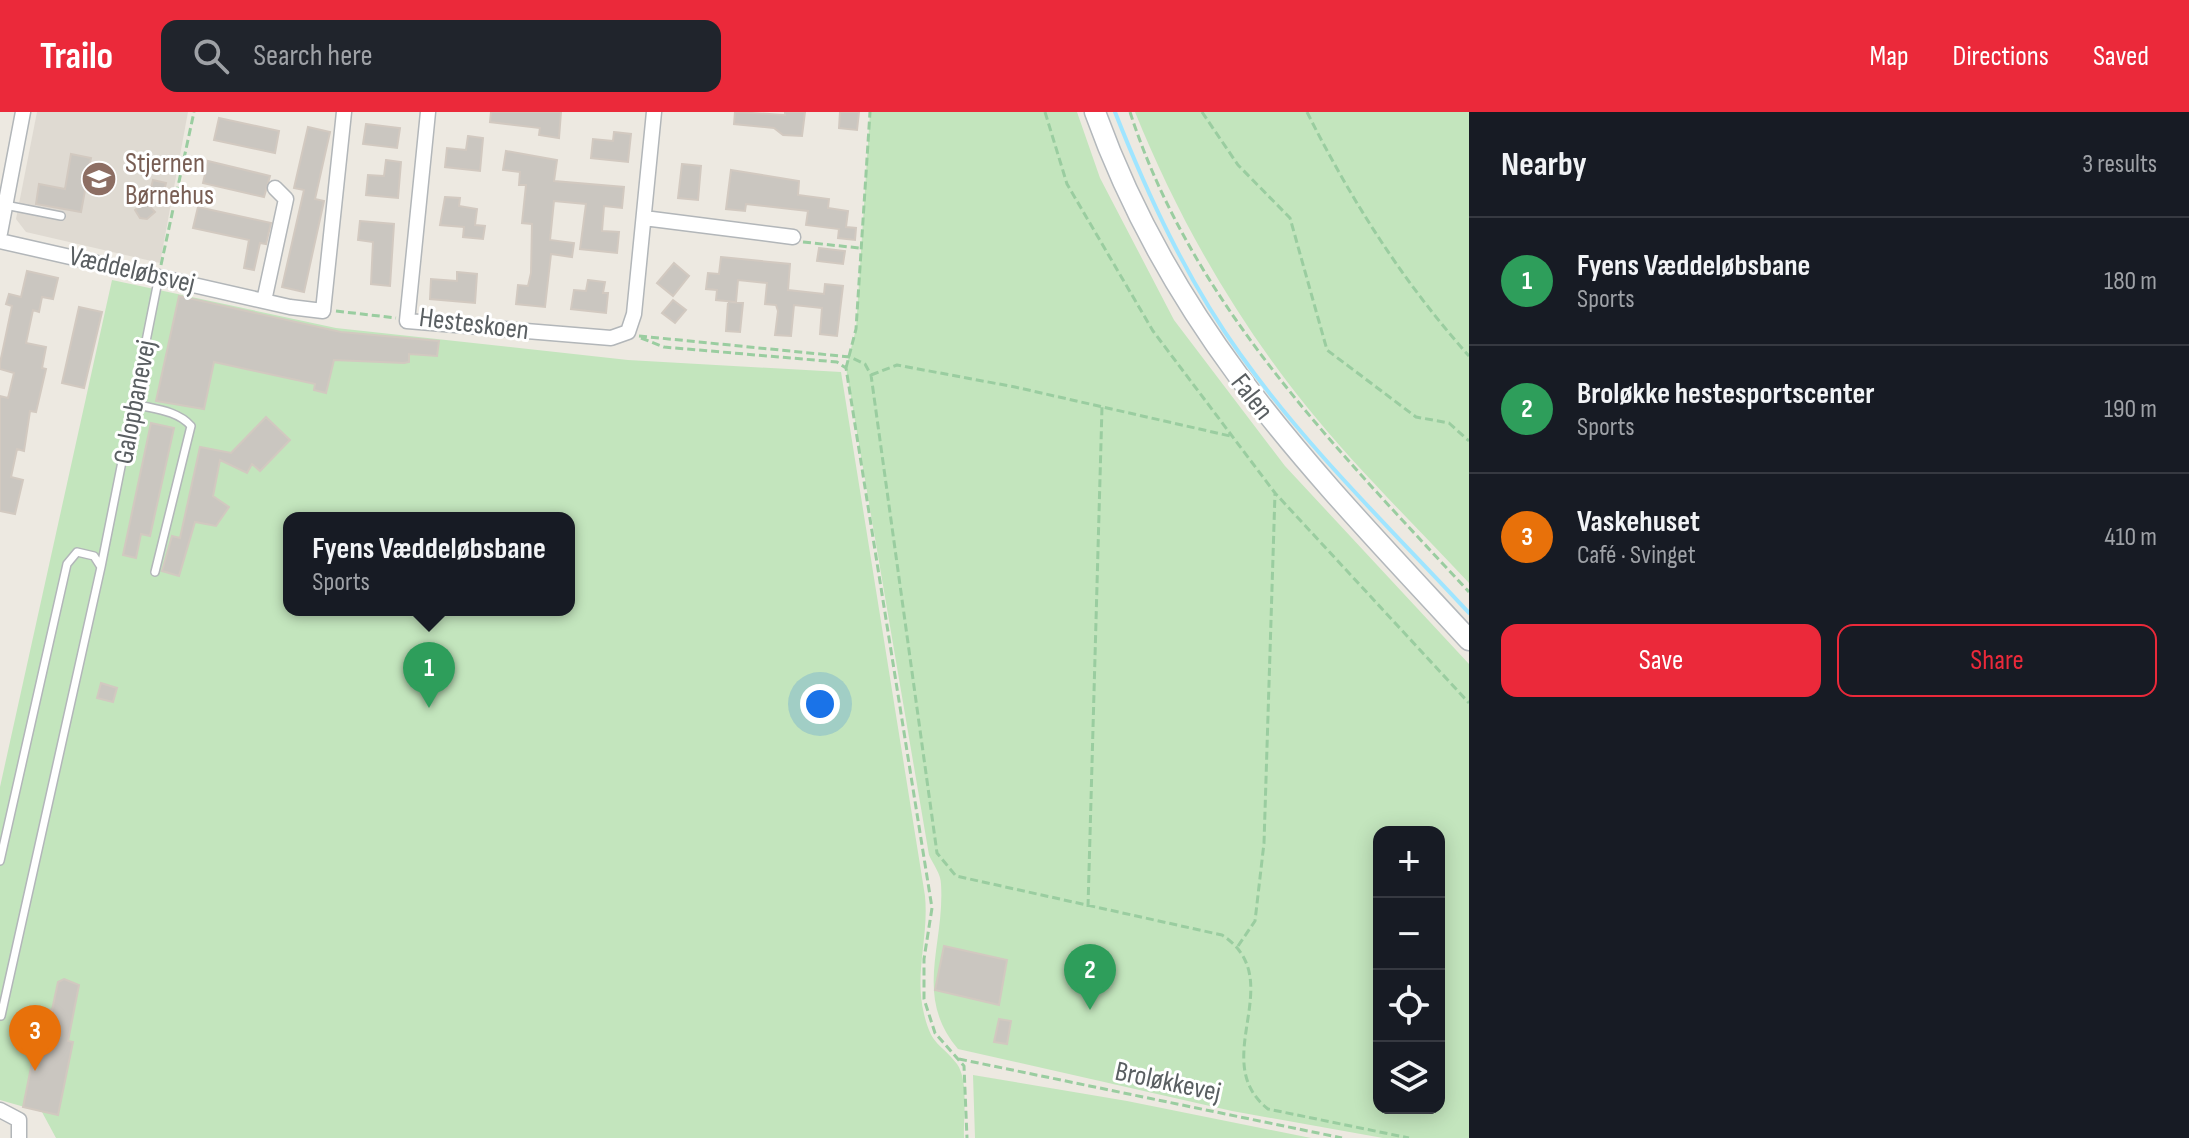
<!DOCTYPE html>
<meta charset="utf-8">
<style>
body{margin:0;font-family:"Sofia Sans Condensed",sans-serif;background:#20242c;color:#f1f3f6}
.controls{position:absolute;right:24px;bottom:24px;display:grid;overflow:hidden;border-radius:16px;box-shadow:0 4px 20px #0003}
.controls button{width:72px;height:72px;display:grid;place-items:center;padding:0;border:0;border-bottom:2px solid #363941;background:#171b24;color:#f1f3f6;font:40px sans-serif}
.you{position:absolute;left:820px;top:592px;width:28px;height:28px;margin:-20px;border:6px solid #fff;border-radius:50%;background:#1a73e8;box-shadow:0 0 0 12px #1a73e833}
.badge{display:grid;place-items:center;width:52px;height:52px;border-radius:50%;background:#eb293a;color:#fff;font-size:26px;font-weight:700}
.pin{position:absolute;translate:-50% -66px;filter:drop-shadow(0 2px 4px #0008)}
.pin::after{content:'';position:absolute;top:42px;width:28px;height:24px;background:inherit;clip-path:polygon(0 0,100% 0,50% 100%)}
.popup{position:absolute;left:283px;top:400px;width:292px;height:104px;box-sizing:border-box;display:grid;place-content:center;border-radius:16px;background:#171b24;filter:drop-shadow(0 2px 6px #0005);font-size:26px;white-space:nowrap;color:#9ea1a6}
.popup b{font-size:30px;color:#f1f3f6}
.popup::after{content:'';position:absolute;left:50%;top:100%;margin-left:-16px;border:16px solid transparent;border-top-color:#171b24}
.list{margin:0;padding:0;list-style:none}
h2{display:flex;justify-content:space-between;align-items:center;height:104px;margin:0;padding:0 32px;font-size:34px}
h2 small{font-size:26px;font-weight:400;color:#9ea1a6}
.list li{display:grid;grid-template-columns:52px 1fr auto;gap:24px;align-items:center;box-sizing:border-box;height:128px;padding:0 32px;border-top:2px solid #363941}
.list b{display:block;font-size:30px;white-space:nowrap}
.list p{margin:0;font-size:26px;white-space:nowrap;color:#9ea1a6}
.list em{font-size:26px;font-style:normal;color:#9ea1a6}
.actions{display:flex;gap:16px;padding:24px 32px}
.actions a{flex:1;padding:18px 0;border:2px solid #eb293a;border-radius:16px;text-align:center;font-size:28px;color:#eb293a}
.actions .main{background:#eb293a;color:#fff}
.icon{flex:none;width:44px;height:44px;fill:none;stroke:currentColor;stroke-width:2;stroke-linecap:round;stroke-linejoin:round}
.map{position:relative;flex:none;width:1469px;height:1026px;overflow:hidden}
header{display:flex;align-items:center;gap:48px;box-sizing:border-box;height:112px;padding:0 40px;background:#eb293a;color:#fff}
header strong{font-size:38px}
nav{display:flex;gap:44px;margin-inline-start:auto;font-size:28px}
.search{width:560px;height:72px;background:#20242c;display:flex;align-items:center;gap:20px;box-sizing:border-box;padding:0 28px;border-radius:16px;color:#9ea1a6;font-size:30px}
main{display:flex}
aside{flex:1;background:#171b24}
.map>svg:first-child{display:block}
.education{fill:#dfdad2}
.green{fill:#c3e5bd;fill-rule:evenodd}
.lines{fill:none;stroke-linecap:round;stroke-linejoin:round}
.stream{stroke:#9fe5ff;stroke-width:4}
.building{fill:#cac6c0;stroke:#d2c9c0;stroke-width:2}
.lane-casing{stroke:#b2b6b9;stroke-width:10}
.street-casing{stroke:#b2b6b9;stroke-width:17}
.secondary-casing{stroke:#b3b8bc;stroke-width:23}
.path{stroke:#9acda0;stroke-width:3;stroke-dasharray:8 4;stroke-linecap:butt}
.lane{stroke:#fff;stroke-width:7}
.street{stroke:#fff;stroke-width:14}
.secondary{stroke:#fff;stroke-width:20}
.labels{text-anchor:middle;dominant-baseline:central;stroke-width:6;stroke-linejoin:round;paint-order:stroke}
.education-label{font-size:28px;fill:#785e54;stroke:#fff;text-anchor:start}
.street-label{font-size:28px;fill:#5a5f62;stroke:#fff}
</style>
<header>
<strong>Trailo</strong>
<div class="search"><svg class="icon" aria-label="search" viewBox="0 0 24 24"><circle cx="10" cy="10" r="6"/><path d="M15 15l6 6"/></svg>Search here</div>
<nav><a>Map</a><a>Directions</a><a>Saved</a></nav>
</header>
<main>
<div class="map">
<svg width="1469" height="1026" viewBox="0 0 1469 1026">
<rect width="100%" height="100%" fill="#ede9e1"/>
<path class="education" d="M37,0h151l-28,151 -134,-31 -10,-13z"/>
<path class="green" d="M870,0h207l23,66 74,142 111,146 184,198v474h-86l-151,-27 -274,-62c-45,-53 -13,-104 -17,-165 0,-10 -8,-20 -12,-29l-83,-487 10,-39zM1379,720h60v276h-60z
M1135,0h334v471c-54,-58 -112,-114 -162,-176 -72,-89 -129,-189 -172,-295z
M112,168l224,48 292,32 213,12 84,524c4,40 -11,78 -1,118 8,33 16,28 33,50 12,17 6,54 7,74h-908l-14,-26 -42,-12v-313zM289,406h280v92h-280z
M973,963l154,26 184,37h-336z"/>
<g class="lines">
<path class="stream" d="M1115,0c33,84 72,168 125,242 67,94 151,175 229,259"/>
</g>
<path class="building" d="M491,0h70l-2,26 -20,-3 1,-7 -50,-6z
M735,0l50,3v-3h20l-3,24 -19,-1 -9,-7 -40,-4z
M840,0h19l-2,18 -18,-2z
M219,6l60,13 -4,22 -61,-13z
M366,12l34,4 -3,20 -34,-4z
M308,15l22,5 -15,67 9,2 -20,91 -22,-5 22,-97 -10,-2z
M614,20l17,2 -3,28 -37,-4 2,-19 20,2z
M468,24l15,2 -3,33 -35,-4 2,-19 19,2z
M506,39l51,9 -3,21 70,6 -2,21 -18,-2 -2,25 17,1 -2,21 -37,-4 6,-45 -32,-3 -4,39 24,3 -2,14 -21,-3 -6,53 -29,-3 2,-19 10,1 3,-13 1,-49 -10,-1 4,-38h-7l1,-13 -17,-2z
M71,42l20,4 -10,54 -45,-8 3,-20 26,5z
M386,48l15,2 -3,36 -32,-3 2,-20 16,1z
M208,49l62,15 -6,21 -61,-14z
M682,52l19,2 -3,34 -20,-2z
M731,58l68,11 -1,14 31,4 -1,9 20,3 -2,16 10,1 -1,12 -17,-2 1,-9 -33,-4 2,-14 -62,-7 -1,7 -19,-2z
M153,68l13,3 -3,12 -13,-3z
M445,85l15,1 -1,8 18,3 -2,16 10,1 -2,13 -20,-2 1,-10 -24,-2z
M145,90l10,10 -8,7 -7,-1 -5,-8z
M198,95l73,16 -5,21 -6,-1 -6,27 -10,-2 5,-28 -56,-12z
M360,109l34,3 -4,62 -19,-2 2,-42 -15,-2z
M819,136l26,3 -2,13 -26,-3z
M721,145l69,7 -2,26 36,4 1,-10 18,2 -6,50 -17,-2 2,-26 -28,-3 -3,31 -16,-1 3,-24 -2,-6 -11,-1 2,-21 -29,-3 -2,22 -20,-2 1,-10 -11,-1 2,-16 11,1z
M674,151l15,13 -16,20 -16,-13z
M27,159l31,7 -5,21 -11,-2 -3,15 -6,-2 -7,33 20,4 -4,21 4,1 -10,43 -6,-1 -6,40 -7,-2 -6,28 12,3 -8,34 -15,-3v-115l8,2 6,-25 -14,-4v-6l12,-57 -6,-2 3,-10 12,3z
M457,160l20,2 -2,29 -45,-4 1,-20 26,2z
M588,168l17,2 -2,11h5l-2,20 -35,-4 3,-19 12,1z
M179,184l162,36 98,9 -2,15 -28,-2v8l-5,1 -70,-3 -8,33 -12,-3 1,-6 -101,-22 -10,47 -48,-8z
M673,188l13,10 -11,13 -13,-10z
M728,190l15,1 -3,29 -14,-1z
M79,195l23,5 -18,76 -22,-5z
M266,305l24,23 -30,31 -8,-7 -5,9 -27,-13 -7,36 16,11 -13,19 -21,-4 -16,54 -17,-5 10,-35 8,2 20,-91 31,6z
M151,311l23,5 -24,108 -9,-2 -5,24 -13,-3z
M101,571l16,5 -4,14 -16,-4z
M944,834l63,14 -8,45 -64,-15z
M64,867l15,6 -11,56 5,1 -15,73 -35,-8 20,-99 9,2 6,-28z
M999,907l12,2 -4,23 -13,-2z"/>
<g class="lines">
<defs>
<path id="lane" d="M5,93l56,11
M134,292c19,5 43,6 57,22l-36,146
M101,455l58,-291
M0,749l67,-297 10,-12 17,4 7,11 -100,449"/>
<path id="street" d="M428,0l-21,209 204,17 17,-6 6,-18 20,-202
M644,106l149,19
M0,121l23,-121
M0,129l290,66 33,4 21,-199
M264,189l22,-102 -11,-11
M0,998l19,10v18"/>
<path id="secondary" d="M1095,0c79,221 219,360 374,528"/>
</defs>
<use href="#lane" class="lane-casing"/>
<use href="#street" class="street-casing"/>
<use href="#secondary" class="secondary-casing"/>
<path class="path" d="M1045,0l22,72 86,147 122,162 194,210
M1130,0c62,192 205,335 339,480
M1202,0l36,53 52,53 37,132 89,67 33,6 20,18
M1307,0c44,88 96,170 162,244
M803,130l56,6
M161,153l33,-153
M336,199l60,7
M639,224l211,21 15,7 6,11 66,478 19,23 266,59c69,45 -16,125 46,174l141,29
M641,226l23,9 173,15 9,6 86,540 -8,51v40l11,34 29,33 3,72
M846,256l10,-39 14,-217
M871,263l26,-10 118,22 215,49
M1088,795l14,-500
M1238,834l17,-25 9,-78 11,-350
M959,947l383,79"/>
<use href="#lane" class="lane"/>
<use href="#street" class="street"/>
<use href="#secondary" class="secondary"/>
</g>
<defs>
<symbol id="school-disc" viewBox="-11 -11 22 22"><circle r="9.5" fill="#8d6e63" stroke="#fff"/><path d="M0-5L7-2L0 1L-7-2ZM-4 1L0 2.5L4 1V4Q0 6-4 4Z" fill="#fff"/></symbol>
</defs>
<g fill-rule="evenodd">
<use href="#school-disc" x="79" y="47" width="40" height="40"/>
</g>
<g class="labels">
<g class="education-label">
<text x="125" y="51">Stjernen<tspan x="125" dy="32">Børnehus</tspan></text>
</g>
<g class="street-label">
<text transform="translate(132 158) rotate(13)">Væddeløbsvej</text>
<text transform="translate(474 212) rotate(7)">Hesteskoen</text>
<text transform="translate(1252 285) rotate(52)">Falen</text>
<text transform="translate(135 290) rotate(-79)">Galopbanevej</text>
<text transform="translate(1168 970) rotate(12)">Broløkkevej</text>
</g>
</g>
</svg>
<div class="controls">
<button>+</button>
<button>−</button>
<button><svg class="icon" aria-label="locate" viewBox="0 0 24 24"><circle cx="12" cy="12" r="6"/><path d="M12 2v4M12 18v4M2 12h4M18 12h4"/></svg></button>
<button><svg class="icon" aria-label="layers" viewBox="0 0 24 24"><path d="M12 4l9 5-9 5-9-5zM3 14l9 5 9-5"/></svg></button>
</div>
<div class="you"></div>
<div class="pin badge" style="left:429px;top:596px;background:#2e9e5b">1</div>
<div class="popup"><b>Fyens Væddeløbsbane</b>Sports</div>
<div class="pin badge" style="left:1090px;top:898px;background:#2e9e5b">2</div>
<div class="pin badge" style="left:35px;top:959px;background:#e8710a">3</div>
</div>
<aside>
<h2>Nearby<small>3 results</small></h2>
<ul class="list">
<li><span class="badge" style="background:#2e9e5b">1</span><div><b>Fyens Væddeløbsbane</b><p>Sports</p></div><em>180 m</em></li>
<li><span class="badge" style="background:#2e9e5b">2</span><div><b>Broløkke hestesportscenter</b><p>Sports</p></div><em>190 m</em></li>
<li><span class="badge" style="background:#e8710a">3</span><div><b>Vaskehuset</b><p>Café · Svinget</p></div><em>410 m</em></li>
</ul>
<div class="actions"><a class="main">Save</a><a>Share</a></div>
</aside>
</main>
